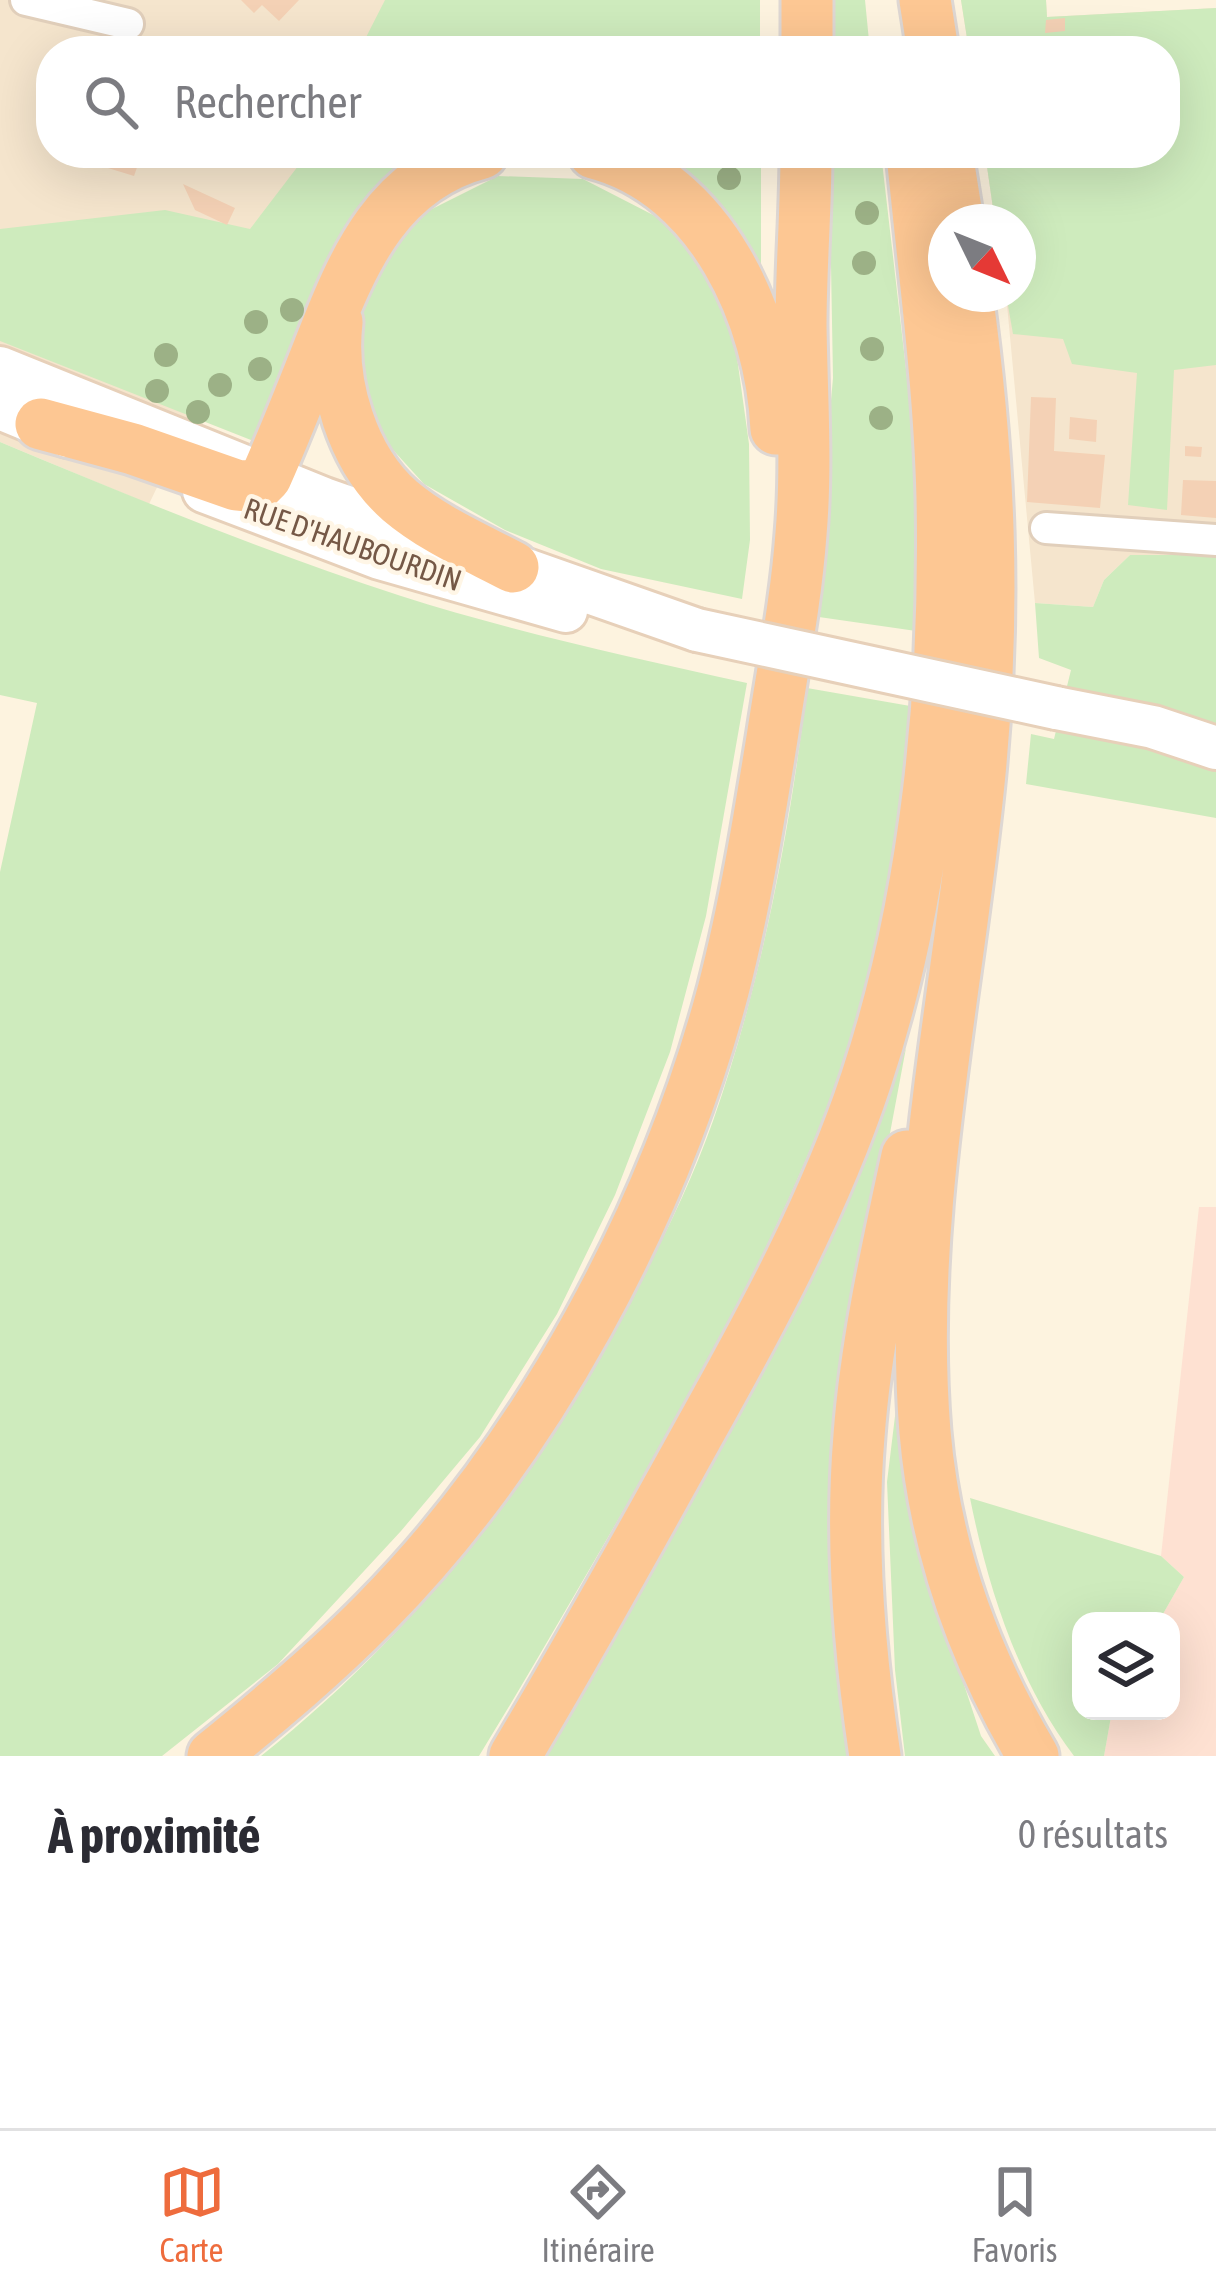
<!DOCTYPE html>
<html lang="fr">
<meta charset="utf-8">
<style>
body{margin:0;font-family:"Asap Condensed",sans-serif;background:#f2f2f3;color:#2b2b33}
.controls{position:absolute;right:36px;bottom:36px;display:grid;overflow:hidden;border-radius:24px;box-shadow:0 12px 48px #0002}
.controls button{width:108px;height:108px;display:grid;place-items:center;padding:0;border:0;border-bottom:3px solid #e1e1e2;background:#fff;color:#2b2b33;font:60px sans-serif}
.compass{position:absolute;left:928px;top:204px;width:108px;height:108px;border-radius:50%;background:#fff;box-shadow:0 12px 48px #0002;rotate:133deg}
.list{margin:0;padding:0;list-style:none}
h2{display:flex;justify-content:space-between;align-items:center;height:156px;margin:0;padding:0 48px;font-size:51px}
h2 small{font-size:39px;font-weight:400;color:#7c7c81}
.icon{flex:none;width:66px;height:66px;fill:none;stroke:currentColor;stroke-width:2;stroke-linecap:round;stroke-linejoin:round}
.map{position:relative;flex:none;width:1216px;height:1756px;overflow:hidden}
.search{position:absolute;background:#fff;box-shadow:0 12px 48px #0002;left:36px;right:36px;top:36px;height:132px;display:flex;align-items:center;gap:30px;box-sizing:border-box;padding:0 42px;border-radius:48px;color:#7c7c81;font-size:45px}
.sheet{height:372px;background:#fff}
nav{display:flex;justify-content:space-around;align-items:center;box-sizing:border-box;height:168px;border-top:3px solid #e1e1e2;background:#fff;font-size:33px;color:#7c7c81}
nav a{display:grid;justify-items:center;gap:6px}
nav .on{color:#ee6c3d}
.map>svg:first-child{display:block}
.residential{fill:#f5e5cd}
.commercial{fill:#fee1d2}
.green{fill:#ceebbd}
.building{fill:#f4d1b5}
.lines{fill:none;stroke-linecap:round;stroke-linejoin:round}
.minor-casing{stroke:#e1cfbb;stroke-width:36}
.secondary-casing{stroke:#e7d0b9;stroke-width:48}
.trunk-casing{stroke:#ded7d3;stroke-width:57}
.minor{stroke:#fff;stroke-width:30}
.secondary{stroke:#fff;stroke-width:42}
.trunk{stroke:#fdc793;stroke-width:51}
.secondary-bridge-casing{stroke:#e7d0b9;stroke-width:48;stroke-linecap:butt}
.secondary-bridge{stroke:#fff;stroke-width:42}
.tree{fill:#9cb186}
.labels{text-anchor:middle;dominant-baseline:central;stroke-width:9;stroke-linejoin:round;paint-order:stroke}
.street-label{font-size:30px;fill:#755846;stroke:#fff6e6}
</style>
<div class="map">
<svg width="1216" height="1756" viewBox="0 0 1216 1756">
<rect width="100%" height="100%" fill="#fdf3df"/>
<path class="residential" d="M0,0h392l-25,51h-316v102h267l-169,351 -149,-62z
M961,0h85l1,17 169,-9v547h-86l-26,25 -11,27 -58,-4 -29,-309h12v-72h-23l-10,-69h180v-102h-196z"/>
<path class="commercial" d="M1199,1207h17v549h-112l8,-45h59v-90h-12l25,-44 -23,-21z"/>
<path class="green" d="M385,0h375v51h-401z
M827,0h38l5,51h-43z
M961,0h85l1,17 169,-9v357l-42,5 -7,140 -39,-5 9,-132 -65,-9 -9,-25 -50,-5 -7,-40h12v-72h-23l-10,-69h180v-102h-196z
M308,153h117l-164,291 -261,-103v-112l165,-19 85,19z
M643,153h118v130z
M829,153h52l31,268 11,211 -111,-16 21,-238z
M498,176l85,3 76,39 42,45 34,80 14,101 1,96 -8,59 -141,-30 -96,-39 -81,-46 -60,-66 -8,-85 12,-54 52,-64z
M0,442c132,55 265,110 401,154 113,36 230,61 346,87l-41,233 -36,136 -55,143 -58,119 -77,123 -79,94 -123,133 -116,92h-162v-884l37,-169 -37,-8z
M1130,555h86v263l-190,-34 5,-50 23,5 17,-69 -32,-12 -4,-55 58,4 11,-27z
M807,688l109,19c-11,100 -23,200 -52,296 -57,184 -150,352 -246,517 -46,79 -91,158 -139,236h-218c153,-122 259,-261 355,-430 37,-66 72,-134 97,-205 49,-140 76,-286 94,-433z
M906,1048l-53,282 -2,426h-308l301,-552z
M896,1408l14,35 33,178 38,115 14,20h-90l-10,-86 -8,-188z
M970,1498l191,58 23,21 -25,44h-78v90h31l-8,45h-30c-56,-74 -86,-168 -104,-258z"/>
<path class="building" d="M241,0h58l-20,21 -17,-16 -8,8z
M1065,18v13l-20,2 1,-13z
M85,153h57l-8,23 -26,-8 2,-5z
M183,184l52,24 -8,17 -32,-15z
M1031,397l25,1 -2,53 51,4 -5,53 -73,-6z
M1070,417l27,3 -1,22 -27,-3z
M1185,446l17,1 -1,10 -16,-1z
M1183,480l33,1v37l-35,-3z"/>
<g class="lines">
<defs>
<path id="minor" d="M26,0l102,24
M1046,528l170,12"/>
<path id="secondary" d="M0,368l324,131 373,131
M0,408l68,28
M204,491l176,67 186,53
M1056,708l97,19 63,21"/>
<path id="trunk" d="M925,0l8,51
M807,51v-51
M594,153c117,30 177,165 182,276
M947,153l11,69
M967,294c23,166 29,312 13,479 -21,216 -73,441 -55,659 10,115 49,225 108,324
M337,322c-7,61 15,137 63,179 33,28 75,46 113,66
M41,424l92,25 103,36 20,2 10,-10c20,-45 38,-91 56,-137 32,-82 67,-163 160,-187
M213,1756c57,-46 112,-92 163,-144 162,-164 288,-399 347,-621 22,-85 36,-172 50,-259 10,-66 23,-131 28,-198 6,-69 1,-138 0,-208 0,-58 5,-115 5,-173
M515,1756c63,-106 124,-215 184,-324 63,-113 126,-228 167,-352 61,-184 80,-390 76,-583 -3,-115 -19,-230 -30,-344
M875,1756c-16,-106 -25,-213 -16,-320 7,-94 28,-187 48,-280"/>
</defs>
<use href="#minor" class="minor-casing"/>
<use href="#secondary" class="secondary-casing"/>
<use href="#trunk" class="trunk-casing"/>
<use href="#minor" class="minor"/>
<use href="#secondary" class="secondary"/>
<use href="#trunk" class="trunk"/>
<defs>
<path id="secondary-bridge" d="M697,630l359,78"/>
</defs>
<use href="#secondary-bridge" class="secondary-bridge-casing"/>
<use href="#secondary-bridge" class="secondary-bridge"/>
</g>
<g class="tree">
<circle cx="729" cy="178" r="12"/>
<circle cx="867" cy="213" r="12"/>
<circle cx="864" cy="263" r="12"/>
<circle cx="292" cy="310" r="12"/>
<circle cx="256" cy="322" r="12"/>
<circle cx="872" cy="349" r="12"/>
<circle cx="166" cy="355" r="12"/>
<circle cx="260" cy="369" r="12"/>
<circle cx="220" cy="385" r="12"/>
<circle cx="157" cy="391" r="12"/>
<circle cx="198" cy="412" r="12"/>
<circle cx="881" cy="418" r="12"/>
</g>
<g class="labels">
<g class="street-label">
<text transform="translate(353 544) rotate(19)">RUE D'HAUBOURDIN</text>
</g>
</g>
</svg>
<div class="controls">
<button><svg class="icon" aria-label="layers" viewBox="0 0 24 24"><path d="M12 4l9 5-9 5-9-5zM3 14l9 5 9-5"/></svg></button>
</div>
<svg class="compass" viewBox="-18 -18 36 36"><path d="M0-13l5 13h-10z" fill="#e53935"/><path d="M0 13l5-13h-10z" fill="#7c7c81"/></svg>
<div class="search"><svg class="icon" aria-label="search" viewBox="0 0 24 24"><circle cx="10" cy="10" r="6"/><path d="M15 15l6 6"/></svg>Rechercher</div>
</div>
<section class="sheet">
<h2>À proximité<small>0 résultats</small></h2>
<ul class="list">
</ul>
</section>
<nav>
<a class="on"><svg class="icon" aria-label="map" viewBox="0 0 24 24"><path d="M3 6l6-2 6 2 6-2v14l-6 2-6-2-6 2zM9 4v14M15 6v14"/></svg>Carte</a>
<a><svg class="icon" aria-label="directions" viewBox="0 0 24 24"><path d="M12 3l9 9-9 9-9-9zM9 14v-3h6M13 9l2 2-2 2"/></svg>Itinéraire</a>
<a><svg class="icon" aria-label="saved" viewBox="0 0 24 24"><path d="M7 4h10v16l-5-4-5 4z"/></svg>Favoris</a>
</nav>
